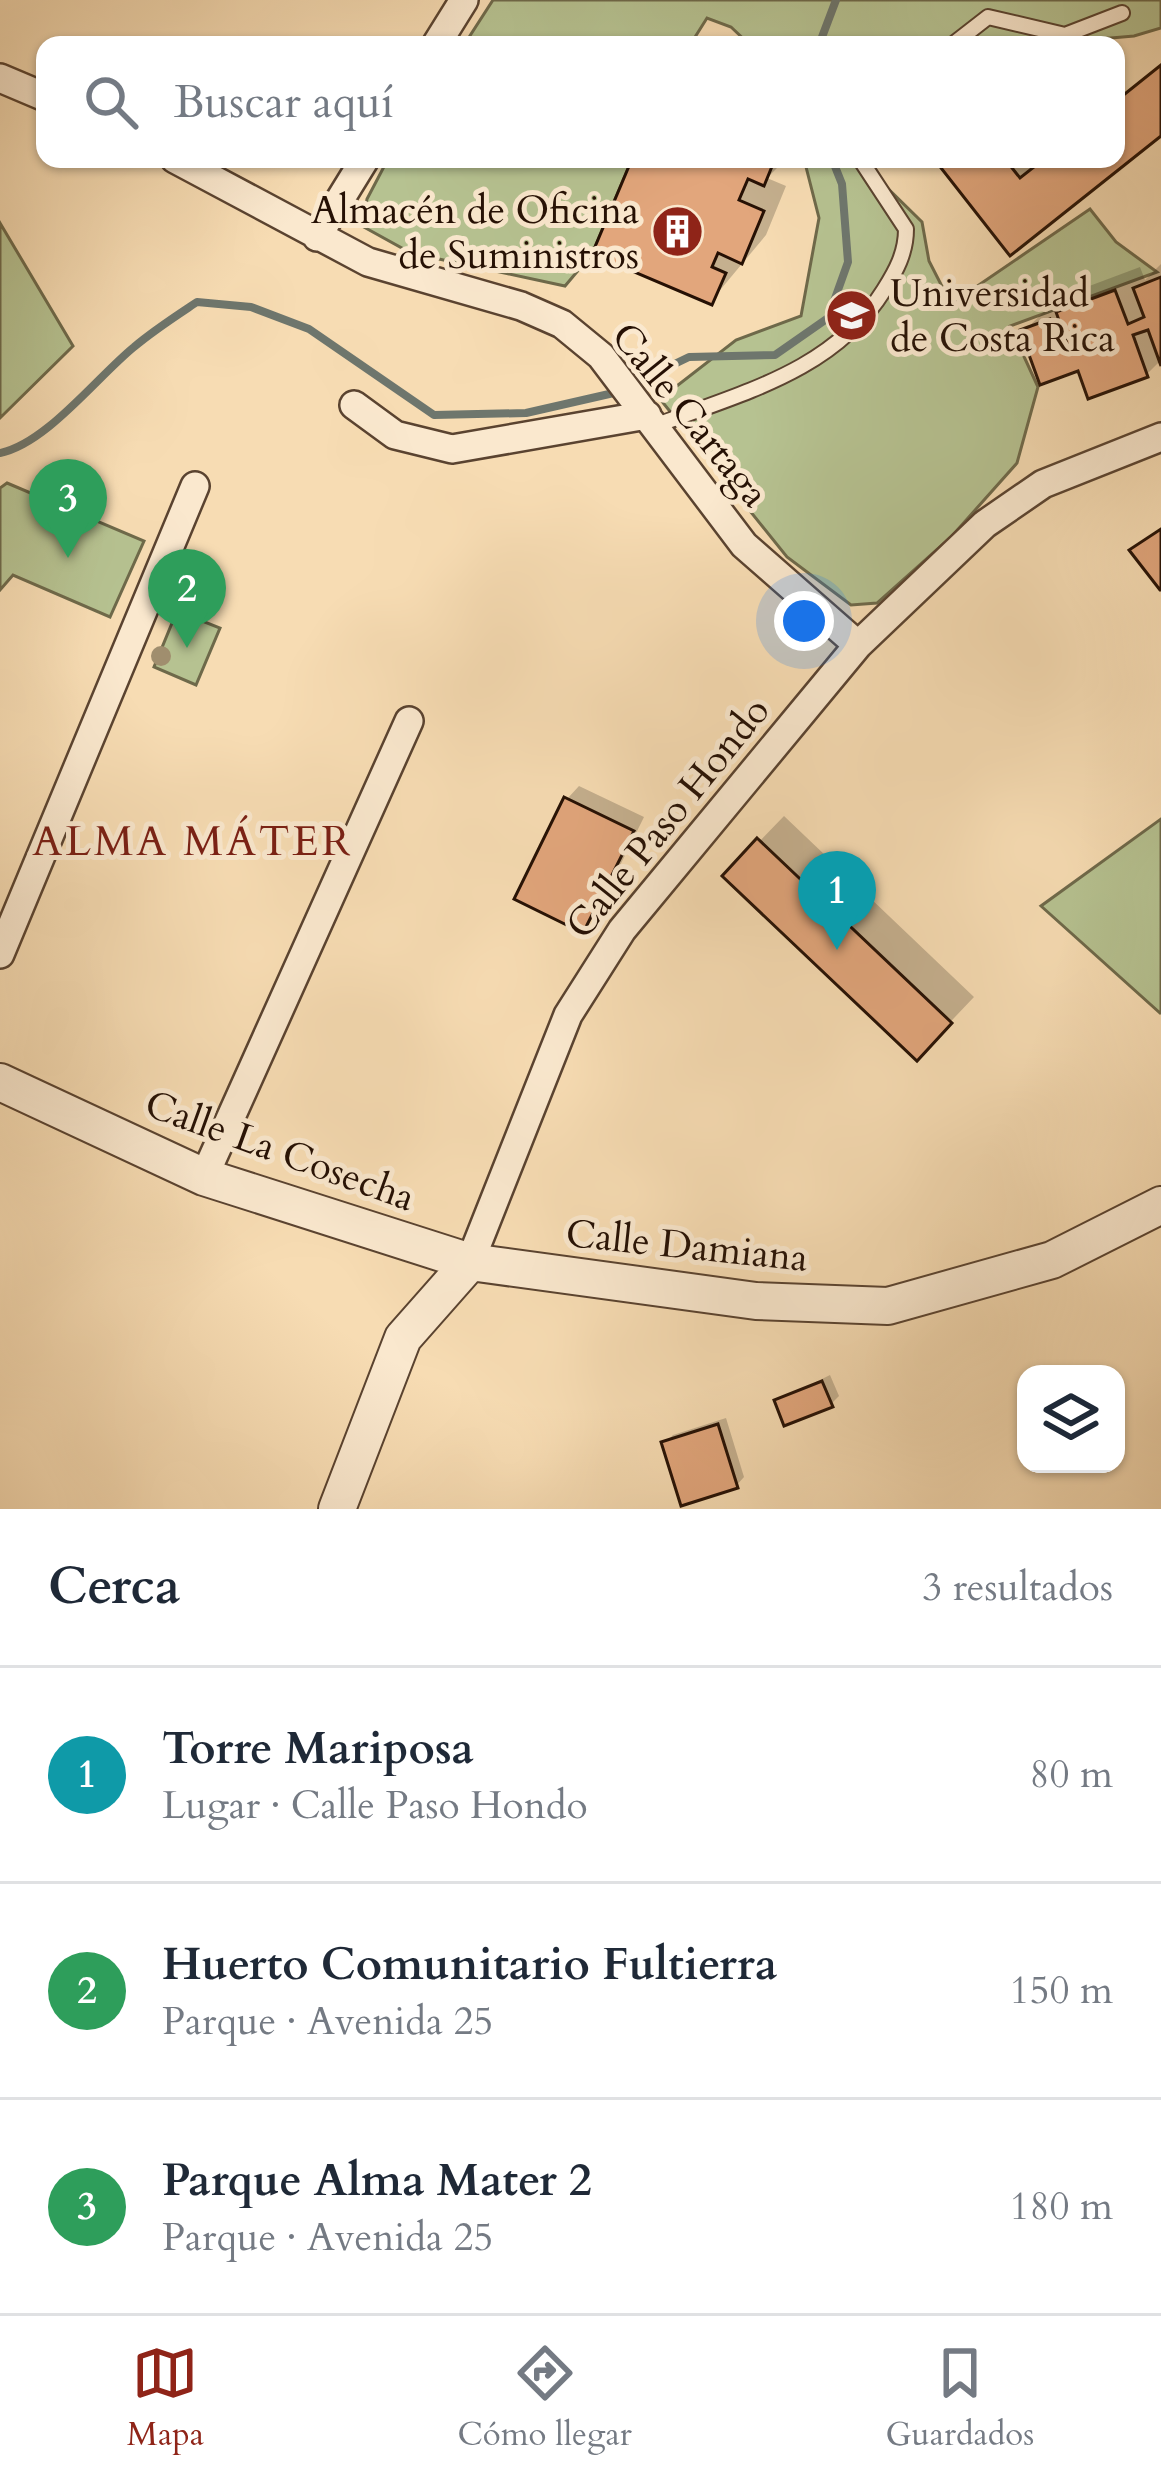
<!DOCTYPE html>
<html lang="es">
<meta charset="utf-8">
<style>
body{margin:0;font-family:Cardo,serif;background:#f2f2f3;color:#1f2937}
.controls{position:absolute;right:36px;bottom:36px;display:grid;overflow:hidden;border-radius:24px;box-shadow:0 3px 9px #0004}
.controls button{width:108px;height:108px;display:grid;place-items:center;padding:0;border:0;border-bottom:3px solid #e0e1e3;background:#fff;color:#1f2937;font:60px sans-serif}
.you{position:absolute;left:804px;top:621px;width:42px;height:42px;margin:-30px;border:9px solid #fff;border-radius:50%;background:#1a73e8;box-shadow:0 0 0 18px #1a73e833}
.badge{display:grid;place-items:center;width:78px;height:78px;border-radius:50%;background:#8f2418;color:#fff;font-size:39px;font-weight:700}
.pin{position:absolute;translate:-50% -99px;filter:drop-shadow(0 3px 6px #0008)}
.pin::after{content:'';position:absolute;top:63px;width:42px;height:36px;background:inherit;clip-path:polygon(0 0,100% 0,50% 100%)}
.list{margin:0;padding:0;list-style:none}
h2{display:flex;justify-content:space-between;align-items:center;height:156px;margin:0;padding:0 48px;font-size:51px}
h2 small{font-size:39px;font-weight:400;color:#747a83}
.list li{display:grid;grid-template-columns:78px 1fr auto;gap:36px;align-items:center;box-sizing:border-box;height:216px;padding:0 48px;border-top:3px solid #e0e1e3}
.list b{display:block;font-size:45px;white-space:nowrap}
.list p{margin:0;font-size:39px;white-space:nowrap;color:#747a83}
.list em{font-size:39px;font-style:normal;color:#747a83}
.icon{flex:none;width:66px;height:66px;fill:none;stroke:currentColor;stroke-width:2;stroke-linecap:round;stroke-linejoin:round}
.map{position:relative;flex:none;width:1161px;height:1509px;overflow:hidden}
.search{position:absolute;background:#fff;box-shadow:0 3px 9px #0004;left:36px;right:36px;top:36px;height:132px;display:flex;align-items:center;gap:30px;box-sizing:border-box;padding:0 42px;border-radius:24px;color:#747a83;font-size:45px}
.sheet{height:804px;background:#fff}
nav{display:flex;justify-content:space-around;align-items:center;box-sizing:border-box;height:168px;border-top:3px solid #e0e1e3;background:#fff;font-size:33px;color:#747a83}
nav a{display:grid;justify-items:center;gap:6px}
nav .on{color:#8f2418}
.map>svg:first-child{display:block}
.green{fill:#b6c291;stroke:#6e694a;stroke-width:3}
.shadow{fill:#0003}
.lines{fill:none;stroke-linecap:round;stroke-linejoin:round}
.stream{stroke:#6e766d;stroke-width:8}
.building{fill:#e2a67c;stroke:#251004;stroke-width:3}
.service-casing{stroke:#5a4330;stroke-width:18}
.minor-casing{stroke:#5a4330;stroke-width:32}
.tertiary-casing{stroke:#5a4330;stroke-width:40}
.service{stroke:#fae8ce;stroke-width:14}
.minor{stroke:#fae8ce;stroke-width:27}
.tertiary{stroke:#fae8ce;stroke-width:36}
.tree{fill:#a08e6e}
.labels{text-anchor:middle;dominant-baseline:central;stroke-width:10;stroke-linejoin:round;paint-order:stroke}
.poi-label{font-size:39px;fill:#251004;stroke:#fae8ce;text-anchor:end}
.street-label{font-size:39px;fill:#251004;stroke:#fae8ce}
.neighbourhood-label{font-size:42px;letter-spacing:3px;fill:#7a1f14;stroke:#fae8ce}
</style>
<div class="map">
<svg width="1161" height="1509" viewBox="0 0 1161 1509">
<rect width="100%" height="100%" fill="#f7dcb3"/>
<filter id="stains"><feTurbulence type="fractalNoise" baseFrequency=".00167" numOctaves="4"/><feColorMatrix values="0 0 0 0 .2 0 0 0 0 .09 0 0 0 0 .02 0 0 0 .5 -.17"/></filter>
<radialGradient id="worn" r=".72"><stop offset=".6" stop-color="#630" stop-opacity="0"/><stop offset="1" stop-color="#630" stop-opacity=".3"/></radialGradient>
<path class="green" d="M493,0h668v28l-27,8 -104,9h-280l-19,-18 -24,-9 -17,27h-226z
M388,159h244l-40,95 -27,32 -154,-33 -49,-27 5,-27z
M804,159h62l-2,6 58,57 7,39 22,43 139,-95 26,33 41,30 -147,54 28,61 -21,76 -65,73 -75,67 -26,2 -64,-48 -127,-158 76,-59 65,-24 18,-98z
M0,223l73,123 -73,72z
M7,483l137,58 -34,76 -97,-42 -13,15v-102z
M177,611l43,17 -24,57 -42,-18z
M1161,819v193l-1,1 -119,-107z"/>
<path class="shadow" d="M1161,65v65l-150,122 -73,-93h178v-58z
M635,159h151l-19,19 19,8 -20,49 -55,66z
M1161,264v96l-15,15 -67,-8 -55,-36 25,-24 35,-19 56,-21 5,13z
M579,786l65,31 -49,99 -12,13 -16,-130z
M784,816l190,181 -57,60 -191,-181z
M830,1375l9,21 -8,8 -53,-3z
M726,1418l18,59 -8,9 -71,-43 8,-8z"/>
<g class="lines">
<path class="stream" d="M819,45l17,-45
M631,385l58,-28 86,-2 53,-37 20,-56 -6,-78 -10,-25
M0,453c46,-9 97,-76 134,-106 20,-17 42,-31 63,-45l54,5 58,22 125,86 92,-2 92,-21"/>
</g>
<path class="building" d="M1161,65v71l-151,120 -76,-97h71l15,19 24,-19h72v-58z
M632,159h143l-11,27 -16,-7 -9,21 25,11 -22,53 -24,-11 -6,14 14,6 -14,32 -120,-51z
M1161,277v89l-13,-36 -15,5 15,42 -60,22 -10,-28 -38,14 -20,-55 30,-11 11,30 7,-3 -12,-34 59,-22 13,34 16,-7 -11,-29z
M1161,529v61h-1l-31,-40z
M564,797l70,34 -51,102 -69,-34z
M757,838l195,185 -35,38 -195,-185z
M822,1381l11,26 -49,19 -10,-26z
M718,1424l20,64 -57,18 -20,-64z"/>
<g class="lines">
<defs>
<path id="service" d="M952,45l36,-28 77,18 57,-22
M655,426c85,-33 178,-54 229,-136 12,-19 22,-37 22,-61l-46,-70"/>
<path id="minor" d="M436,45l28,-45
M0,78l45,19
M175,159l193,103 153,44 41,18 39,32 143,189 114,100
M317,237l48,-78
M354,405l41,30 57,14 195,-34
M0,954l195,-468
M204,1177l205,-456
M470,1262l98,-247 54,-85 236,-285 127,-121 58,-40 118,-47"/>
<path id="tertiary" d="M0,1082l204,95 266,85 286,39 132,5 164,-46 109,-55
M337,1509l66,-171 67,-76"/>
</defs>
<use href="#service" class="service-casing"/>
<use href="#minor" class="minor-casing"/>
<use href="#tertiary" class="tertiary-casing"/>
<use href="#service" class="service"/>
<use href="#minor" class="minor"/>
<use href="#tertiary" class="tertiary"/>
</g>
<circle class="tree" cx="161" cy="656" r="10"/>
<defs>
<symbol id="building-disc" viewBox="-11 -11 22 22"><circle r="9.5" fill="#8f2418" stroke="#fae8ce"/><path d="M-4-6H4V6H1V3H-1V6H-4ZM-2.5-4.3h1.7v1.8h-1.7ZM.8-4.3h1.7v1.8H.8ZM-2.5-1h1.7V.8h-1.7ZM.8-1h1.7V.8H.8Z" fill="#fff"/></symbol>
<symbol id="university-disc" viewBox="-11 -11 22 22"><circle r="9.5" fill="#8f2418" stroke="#fae8ce"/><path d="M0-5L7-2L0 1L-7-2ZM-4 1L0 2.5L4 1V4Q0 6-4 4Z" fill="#fff"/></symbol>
</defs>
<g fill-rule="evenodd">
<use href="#building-disc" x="648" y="202" width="59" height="59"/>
<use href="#university-disc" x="822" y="286" width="59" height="59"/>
</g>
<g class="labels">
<g class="poi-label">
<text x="639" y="210">Almacén de Oficina<tspan x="639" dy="45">de Suministros</tspan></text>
<text x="890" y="293" text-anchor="start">Universidad<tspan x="890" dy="45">de Costa Rica</tspan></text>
</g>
<g class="street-label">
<text transform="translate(690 415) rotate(51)">Calle Cartaga</text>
<text transform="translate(668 818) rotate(-51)">Calle Paso Hondo</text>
<text transform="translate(280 1151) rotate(20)">Calle La Cosecha</text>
<text transform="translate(687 1246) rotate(6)">Calle Damiana</text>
</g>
<g class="neighbourhood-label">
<text x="193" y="841">ALMA MÁTER</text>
</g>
</g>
<rect width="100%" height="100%" filter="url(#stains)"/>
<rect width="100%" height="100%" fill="url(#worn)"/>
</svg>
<div class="controls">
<button><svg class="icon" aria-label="layers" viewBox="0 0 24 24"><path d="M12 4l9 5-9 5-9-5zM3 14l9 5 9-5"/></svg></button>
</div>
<div class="you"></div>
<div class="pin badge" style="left:837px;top:950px;background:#0f9aa8">1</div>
<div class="pin badge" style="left:187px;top:648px;background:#2e9e5b">2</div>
<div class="pin badge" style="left:68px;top:558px;background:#2e9e5b">3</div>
<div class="search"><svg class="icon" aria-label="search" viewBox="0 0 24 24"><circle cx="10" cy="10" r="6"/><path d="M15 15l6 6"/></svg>Buscar aquí</div>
</div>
<section class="sheet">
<h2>Cerca<small>3 resultados</small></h2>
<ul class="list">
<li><span class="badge" style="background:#0f9aa8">1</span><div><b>Torre Mariposa</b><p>Lugar · Calle Paso Hondo</p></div><em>80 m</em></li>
<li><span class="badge" style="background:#2e9e5b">2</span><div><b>Huerto Comunitario Fultierra</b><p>Parque · Avenida 25</p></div><em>150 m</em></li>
<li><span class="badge" style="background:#2e9e5b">3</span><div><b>Parque Alma Mater 2</b><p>Parque · Avenida 25</p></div><em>180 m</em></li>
</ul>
</section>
<nav>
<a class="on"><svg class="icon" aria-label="map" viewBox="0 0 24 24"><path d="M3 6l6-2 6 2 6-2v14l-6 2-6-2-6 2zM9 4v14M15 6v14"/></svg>Mapa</a>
<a><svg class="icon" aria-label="directions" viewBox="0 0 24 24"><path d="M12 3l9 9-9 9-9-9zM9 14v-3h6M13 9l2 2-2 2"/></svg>Cómo llegar</a>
<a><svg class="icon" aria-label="saved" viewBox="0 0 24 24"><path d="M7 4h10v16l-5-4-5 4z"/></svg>Guardados</a>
</nav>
